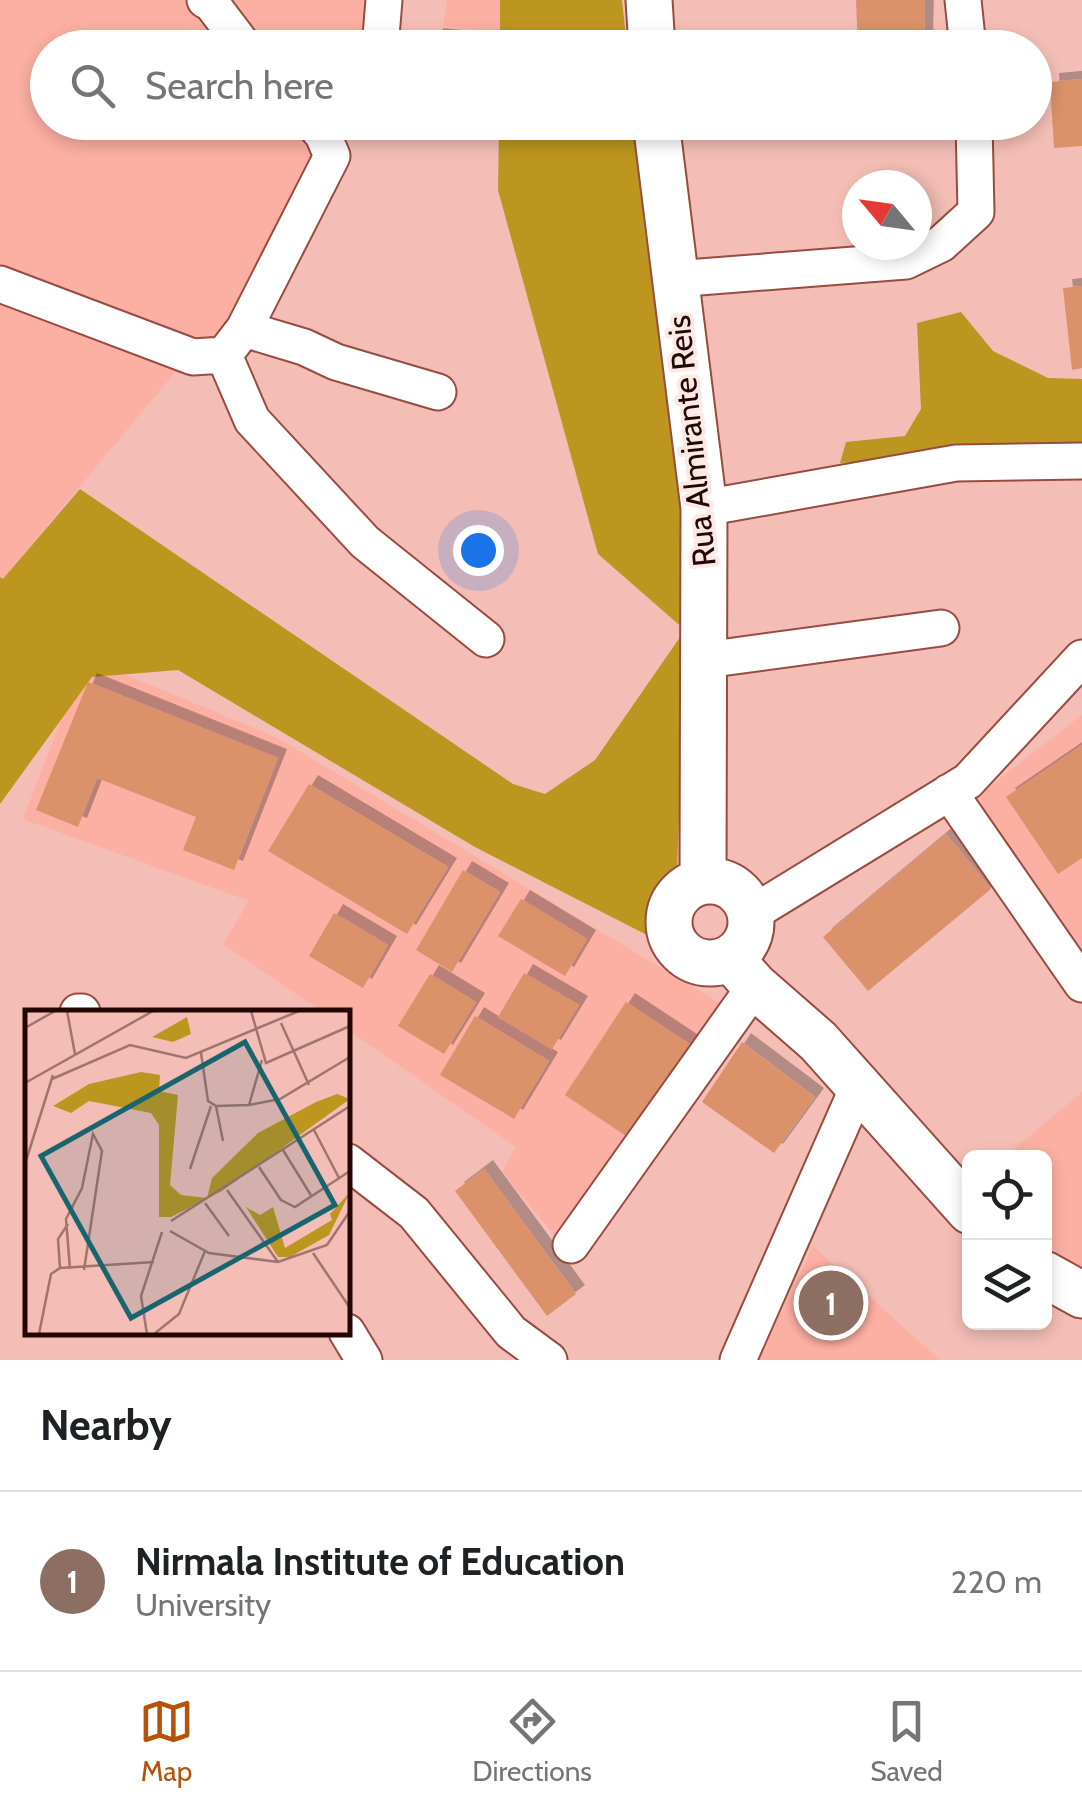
<!DOCTYPE html>
<style>
body{margin:0;font-family:Cabin,sans-serif;background:#f2f2f2;color:#202124}
.controls{position:absolute;right:30px;bottom:30px;display:grid;overflow:hidden;border-radius:15px;box-shadow:0 5px 15px #0003}
.controls button{width:90px;height:90px;display:grid;place-items:center;padding:0;border:0;border-bottom:2px solid #e0e0e0;background:#fff;color:#202124;font:50px sans-serif}
.compass{position:absolute;left:842px;top:170px;width:90px;height:90px;border-radius:50%;background:#fff;box-shadow:0 5px 15px #0003;rotate:299deg}
.you{position:absolute;left:478px;top:550px;width:35px;height:35px;margin:-25px;border:8px solid #fff;border-radius:50%;background:#1a73e8;box-shadow:0 0 0 15px #1a73e833}
.badge{display:grid;place-items:center;width:65px;height:65px;border-radius:50%;background:#b45309;color:#fff;font-size:32px;font-weight:700}
.pin{position:absolute;translate:-50% -50%;border:5px solid #fff;box-shadow:0 2px 10px #0006}
.list{margin:0;padding:0;list-style:none}
h2{display:flex;justify-content:space-between;align-items:center;height:130px;margin:0;padding:0 40px;font-size:42px}
h2 small{font-size:32px;font-weight:400;color:#757577}
.list li{display:grid;grid-template-columns:65px 1fr auto;gap:30px;align-items:center;box-sizing:border-box;height:180px;padding:0 40px;border-top:2px solid #e0e0e0}
.list b{display:block;font-size:38px;white-space:nowrap}
.list p{margin:0;font-size:32px;white-space:nowrap;color:#757577}
.list em{font-size:32px;font-style:normal;color:#757577}
.icon{flex:none;width:55px;height:55px;fill:none;stroke:currentColor;stroke-width:2;stroke-linecap:round;stroke-linejoin:round}
.map{position:relative;flex:none;width:1082px;height:1360px;overflow:hidden}
.search{position:absolute;background:#fff;box-shadow:0 5px 15px #0003;left:30px;right:30px;top:30px;height:110px;display:flex;align-items:center;gap:25px;box-sizing:border-box;padding:0 35px;border-radius:55px;color:#757577;font-size:38px}
.sheet{height:310px;background:#fff}
nav{display:flex;justify-content:space-around;align-items:center;box-sizing:border-box;height:140px;border-top:2px solid #e0e0e0;background:#fff;font-size:28px;color:#757577}
nav a{display:grid;justify-items:center;gap:5px}
nav .on{color:#b45309}
.map>svg:first-child{display:block}
.built{fill:#fcafa3}
.forest{fill:#bc961f}
.building{fill:#db9169;filter:url(#shadow)}
.lines{fill:none;stroke-linecap:round;stroke-linejoin:round}
.minor-casing{stroke:#984b41;stroke-width:39}
.major-casing{stroke:#984b41;stroke-width:49}
.minor{stroke:#fff;stroke-width:35}
.major{stroke:#fff;stroke-width:45}
.labels{text-anchor:middle;dominant-baseline:central;stroke-width:8;stroke-linejoin:round;paint-order:stroke}
.street-label{font-size:32px;fill:#240604;stroke:#fce9e6}
.inset-road{fill:none;stroke:#a1746f;stroke-width:2.5}
.view{fill:#19656f;fill-opacity:0.15;stroke:#19656f;stroke-width:5}
.inset-edge{fill:none;stroke:#240604;stroke-width:5}
</style>
<div class="map">
<svg width="1082" height="1360" viewBox="0 0 1082 1360">
<defs>
<filter id="shadow"><feDropShadow dx="9" dy="-9" stdDeviation="0" flood-color="#0004"/></filter>
</defs>
<rect width="100%" height="100%" fill="#f4beb6"/>
<path class="built" d="M0,0h366l-5,47 -313,1v74l288,1 -18,42 -96,171 -27,9 -195,-78z
M447,0h53v33l-57,-7z
M0,303l176,68 -173,208 -3,-2z
M85,658l191,79 471,282 -171,242 -74,-89 14,-25 -168,-117v-18h-26l-99,-68 26,-43 -226,-82z
M1082,715v250l-114,-162z
M1082,1092v182l-37,-24 -1,-92h-41z
M813,1246l127,114h-182z"/>
<path class="forest" d="M500,0h122l5,47h-127z
M499,123h135l11,109 44,307 -12,333 -30,63 -172,-88 -297,-177 -86,7 -92,127v-227l3,2 77,-90 433,295 32,10 50,-34 90,-130 -87,-76 -100,-364z
M961,312l32,39 55,27 34,1v66l-242,18 6,-21 59,-6 16,-27 -4,-86z"/>
<path class="building" d="M856,0h69l-1,48h-66z
M434,37l50,5 -1,6h-50z
M1082,79v67l-28,2 -4,-66z
M1082,286v82l-10,2 -9,-82z
M88,682l190,76 -44,112 -51,-20 13,-33 -99,-39 -19,49 -42,-17z
M1082,745v113l-24,16 -52,-77z
M309,784l139,83 -41,67 -139,-83z
M946,834l45,55 -123,102 -45,-54z
M463,870l37,22 -48,80 -36,-22z
M521,899l66,40 -22,37 -67,-40z
M334,913l54,32 -25,43 -54,-32z
M524,973l55,32 -27,44 -54,-32z
M430,974l46,28 -32,52 -46,-28z
M626,1002l65,43 -62,93 -64,-43z
M475,1016l74,45 -35,58 -74,-44z
M742,1042l73,55 -41,56 -72,-51z
M484,1169l92,125 -29,22 -92,-125z"/>
<g class="lines">
<defs>
<path id="minor" d="M205,0l6,3 34,45
M963,0l5,48
M380,48l4,-48
M674,279l232,-18 35,-17 35,-32 -2,-90
M0,284l193,73 31,-2 20,-26 88,-173 -9,-21 -11,-13
M244,329l60,18 32,15 102,30
M224,355l28,65 113,122 121,97
M704,508l252,-45 126,-2
M705,660l236,-32
M949,792l133,192
M751,914l217,-133 114,-123
M78,1012h4
M348,1162l66,51 97,119 38,28
M571,1245l184,-259
M347,1332l17,28
M738,1360l121,-275"/>
<path id="major" d="M649,0l3,48
M656,122l48,386 -1,373
M669 922a41 41 0 1 1 82 0a41 41 0 1 1-82 0Z
M730,958l25,28 63,55 152,170
M1044,1274l38,21"/>
</defs>
<use href="#minor" class="minor-casing"/>
<use href="#major" class="major-casing"/>
<use href="#minor" class="minor"/>
<use href="#major" class="major"/>
</g>
<g class="labels">
<g class="street-label">
<text transform="translate(691 441) rotate(-96)">Rua Almirante Reis</text>
</g>
</g>
<g transform="translate(25 1010)">
<rect width="325" height="325" fill="#f4beb6"/>
<path d="M162,7l4,17 -18,8 -21,-5zM116,62l19,3 -1,16 19,4 -8,90 11,10 26,3 5,-20 46,-45 58,-31 21,-8 13,5 -128,92 -51,26h-12v-92l-8,-12 -62,-12 -18,12 -18,-7 36,-22zM325,182l-21,43 -39,22h-12l-32,-50 14,8 13,-8 12,41 47,-28 -2,-6z" fill="#bc961f"/>
<path class="inset-road" d="M42,1l8,43M226,1l15,52 84,-37M256,13l28,62M0,18l30,-17M176,43l7,48 8,5 33,-1 13,-45M27,69l78,-34 56,13 113,-47M0,73l128,-72M224,95l31,-6 70,-42M191,96l7,35M289,120l25,48M258,140l29,47M0,154l28,-89M234,157l22,33 14,7 55,-36M165,159l21,-63M202,180l51,72M180,193l24,33M146,211l179,-115M145,221l39,22 69,9 49,-17 23,-34M288,243l37,55M35,258l-2,-29 10,-15M45,259l-4,-50 16,-31 11,-54 9,17 -18,119M14,324l12,-60 9,-6 94,-6M122,324l-6,-38 21,-64M129,324l25,-20 26,-63"/>
<path class="view" d="M220,32l90,163 -204,113 -90,-162z"/>
<rect width="325" height="325" class="inset-edge"/>
</g>
</svg>
<div class="controls">
<button><svg class="icon" aria-label="locate" viewBox="0 0 24 24"><circle cx="12" cy="12" r="6"/><path d="M12 2v4M12 18v4M2 12h4M18 12h4"/></svg></button>
<button><svg class="icon" aria-label="layers" viewBox="0 0 24 24"><path d="M12 4l9 5-9 5-9-5zM3 14l9 5 9-5"/></svg></button>
</div>
<svg class="compass" viewBox="-18 -18 36 36"><path d="M0-13l5 13h-10z" fill="#e53935"/><path d="M0 13l5-13h-10z" fill="#757577"/></svg>
<div class="you"></div>
<div class="pin badge" style="left:831px;top:1303px;background:#8d6e63">1</div>
<div class="search"><svg class="icon" aria-label="search" viewBox="0 0 24 24"><circle cx="10" cy="10" r="6"/><path d="M15 15l6 6"/></svg>Search here</div>
</div>
<section class="sheet">
<h2>Nearby<small></small></h2>
<ul class="list">
<li><span class="badge" style="background:#8d6e63">1</span><div><b>Nirmala Institute of Education</b><p>University</p></div><em>220 m</em></li>
</ul>
</section>
<nav>
<a class="on"><svg class="icon" aria-label="map" viewBox="0 0 24 24"><path d="M3 6l6-2 6 2 6-2v14l-6 2-6-2-6 2zM9 4v14M15 6v14"/></svg>Map</a>
<a><svg class="icon" aria-label="directions" viewBox="0 0 24 24"><path d="M12 3l9 9-9 9-9-9zM9 14v-3h6M13 9l2 2-2 2"/></svg>Directions</a>
<a><svg class="icon" aria-label="saved" viewBox="0 0 24 24"><path d="M7 4h10v16l-5-4-5 4z"/></svg>Saved</a>
</nav>
